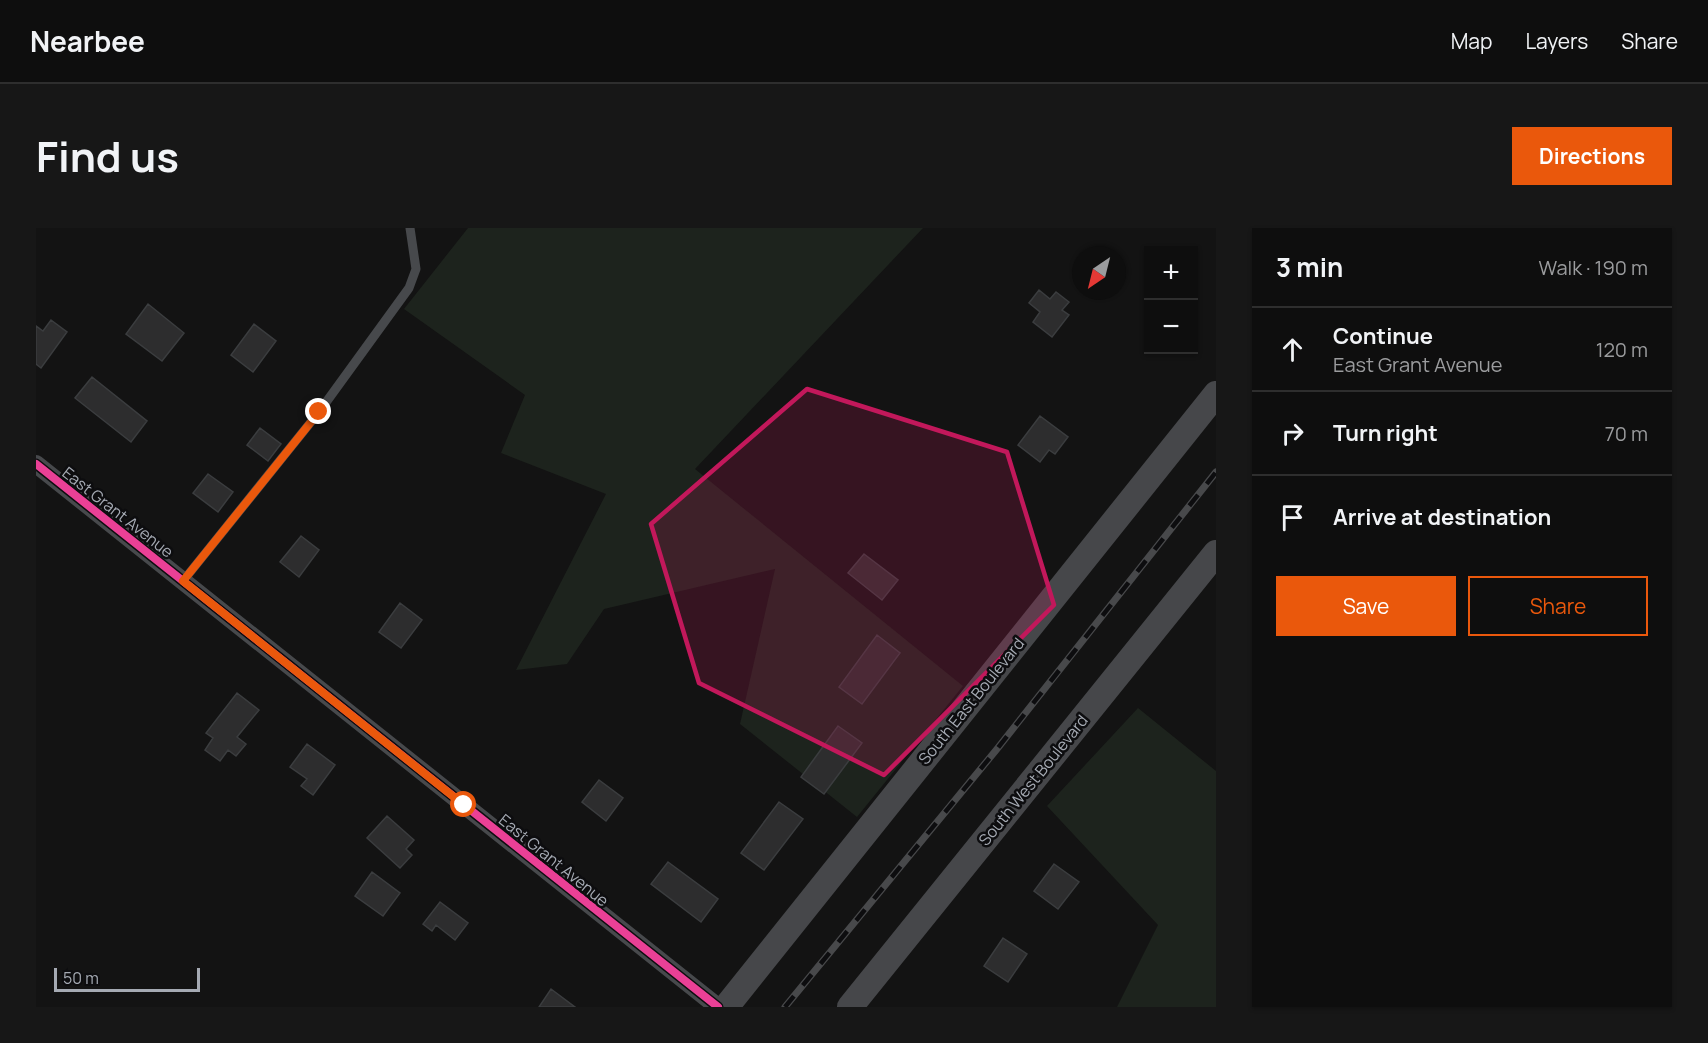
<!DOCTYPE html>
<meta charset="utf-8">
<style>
body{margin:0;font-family:Manrope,sans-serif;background:#171717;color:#f1f3f6}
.controls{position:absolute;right:18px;top:18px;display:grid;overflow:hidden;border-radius:0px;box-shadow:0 2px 4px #0004}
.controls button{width:54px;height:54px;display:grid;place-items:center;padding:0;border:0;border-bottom:2px solid #2e2e2e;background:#0e0e0e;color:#f1f3f6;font:30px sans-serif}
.compass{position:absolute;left:1036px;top:18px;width:54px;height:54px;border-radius:50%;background:#0e0e0e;box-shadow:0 2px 4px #0004;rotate:215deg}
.scale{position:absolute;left:18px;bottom:15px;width:146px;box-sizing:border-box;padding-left:6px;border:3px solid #a5aab3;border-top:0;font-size:16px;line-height:21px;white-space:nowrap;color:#a5aab3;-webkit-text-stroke:4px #0d0d0f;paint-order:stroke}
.stop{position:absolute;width:18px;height:18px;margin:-14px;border:4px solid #ea580c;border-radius:50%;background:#fff}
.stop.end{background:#ea580c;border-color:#fff;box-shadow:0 2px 6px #0008}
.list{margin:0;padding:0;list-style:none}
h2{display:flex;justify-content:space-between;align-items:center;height:78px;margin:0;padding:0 24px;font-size:26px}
h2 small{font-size:20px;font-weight:400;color:#9b9c9e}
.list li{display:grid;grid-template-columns:39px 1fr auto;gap:18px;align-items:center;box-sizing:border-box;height:84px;padding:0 24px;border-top:2px solid #2e2e2e}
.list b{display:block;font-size:22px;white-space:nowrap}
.list p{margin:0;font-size:20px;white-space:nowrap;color:#9b9c9e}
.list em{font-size:20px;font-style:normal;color:#9b9c9e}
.actions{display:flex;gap:12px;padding:18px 24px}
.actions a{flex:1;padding:14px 0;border:2px solid #ea580c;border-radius:0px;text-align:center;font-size:21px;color:#ea580c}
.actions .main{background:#ea580c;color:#fff}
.icon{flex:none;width:33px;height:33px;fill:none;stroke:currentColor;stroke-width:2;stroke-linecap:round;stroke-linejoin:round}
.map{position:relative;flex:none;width:1180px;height:779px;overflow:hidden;border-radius:0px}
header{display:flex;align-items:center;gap:36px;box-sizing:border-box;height:84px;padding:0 30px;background:#0e0e0e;border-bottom:2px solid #2e2e2e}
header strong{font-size:28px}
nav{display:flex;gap:33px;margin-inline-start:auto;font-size:21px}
.intro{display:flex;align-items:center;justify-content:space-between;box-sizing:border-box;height:144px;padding:0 36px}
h1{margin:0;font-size:42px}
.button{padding:15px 27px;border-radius:0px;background:#ea580c;color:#fff;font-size:21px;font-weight:700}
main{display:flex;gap:36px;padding:0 36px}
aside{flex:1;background:#0e0e0e;border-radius:0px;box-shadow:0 2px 4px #0004}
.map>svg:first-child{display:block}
.green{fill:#1d231d}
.building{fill:#2d2d2e;stroke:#3b3d3f;stroke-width:1.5}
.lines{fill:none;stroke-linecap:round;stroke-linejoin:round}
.lane{stroke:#47494c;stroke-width:9}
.street{stroke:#47494c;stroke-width:18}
.secondary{stroke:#46474a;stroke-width:26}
.rail-casing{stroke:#48494b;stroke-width:7}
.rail{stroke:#0d0d0f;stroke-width:4.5;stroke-dasharray:14;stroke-linecap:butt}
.cycleway-casing{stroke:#0d0d0f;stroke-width:11}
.cycleway{stroke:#ea4096;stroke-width:8}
.route{stroke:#ea580c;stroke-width:8}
.marked{fill:#c2185b;fill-opacity:0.2;stroke:#c2185b;stroke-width:4.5;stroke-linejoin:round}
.labels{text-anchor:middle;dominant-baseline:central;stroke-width:5;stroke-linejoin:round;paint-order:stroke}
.street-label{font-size:16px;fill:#a5aab3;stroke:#0d0d0f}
</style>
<header>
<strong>Nearbee</strong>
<nav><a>Map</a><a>Layers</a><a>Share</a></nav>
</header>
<div class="intro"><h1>Find us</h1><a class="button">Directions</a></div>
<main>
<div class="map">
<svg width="1180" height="779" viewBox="0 0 1180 779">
<rect width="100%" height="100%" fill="#131313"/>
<path class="green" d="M432,0h455l-228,241 268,217 -106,131 -117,-93 35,-155 -171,40 -37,55 -51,6 90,-176 -105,-41 24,-58 -121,-86z
M1102,480l78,63v236h-99l41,-82 -111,-119z"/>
<path class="building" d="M1003,62l11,9 6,-7 13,10 -7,8 7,5 -17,22 -19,-15 7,-10 -11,-9z
M112,76l36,29 -22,28 -36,-27z
M15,92l16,12 -26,36 -5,-4v-38l7,5z
M218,96l22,17 -23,31 -22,-17z
M56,149l55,44 -16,21 -56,-44z
M1004,188l28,21 -13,17 -6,-4 -9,12 -22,-17z
M224,200l21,16 -13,17 -21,-16z
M172,246l25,18 -15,20 -25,-19z
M265,308l18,14 -20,27 -19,-15z
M828,326l34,26 -16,20 -34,-27z
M364,375l22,17 -21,28 -22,-16z
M841,407l23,18 -38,51 -23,-17z
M201,465l22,17 -22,27 9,7 -10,12 -8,-6 -8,11 -15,-11 8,-12 -7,-5z
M802,498l24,17 -38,51 -23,-17z
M271,516l28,21 -22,30 -12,-9 6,-7 -17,-12z
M563,552l24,18 -17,23 -24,-19z
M743,574l24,17 -39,51 -23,-17z
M351,588l27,24 -8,9 6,6 -12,13 -33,-30z
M632,634l50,37 -17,23 -50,-38z
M1018,636l25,18 -21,27 -24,-18z
M336,644l28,21 -17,23 -28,-20z
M404,674l28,21 -13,17 -19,-15 -4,6 -9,-7z
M967,710l24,16 -19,28 -24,-16z
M515,761l24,18h-36z"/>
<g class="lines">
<path class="lane" d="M147,353l136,-169 90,-124 7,-19 -6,-41"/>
<path class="street" d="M0,236l682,543"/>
<path class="secondary" d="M690,779l490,-613
M814,779l366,-454"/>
<defs>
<path id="rail" d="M749,779l212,-258 219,-277"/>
</defs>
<use href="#rail" class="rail-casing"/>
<use href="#rail" class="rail"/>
<defs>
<path id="cycleway" d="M0,236l682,543"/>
</defs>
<use href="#cycleway" class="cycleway-casing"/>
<use href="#cycleway" class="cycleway"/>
</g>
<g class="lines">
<path class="route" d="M283,184l-136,169 281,224"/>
</g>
<path class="marked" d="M771,161l200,63 47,153 -170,170 -185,-92 -48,-159z"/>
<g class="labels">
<g class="street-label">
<text transform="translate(82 284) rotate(38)">East Grant Avenue</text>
<text transform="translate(935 473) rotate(-51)">South East Boulevard</text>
<text transform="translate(997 552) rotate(-51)">South West Boulevard</text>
<text transform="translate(518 632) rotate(39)">East Grant Avenue</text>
</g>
</g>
</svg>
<div class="controls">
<button>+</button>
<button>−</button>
</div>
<svg class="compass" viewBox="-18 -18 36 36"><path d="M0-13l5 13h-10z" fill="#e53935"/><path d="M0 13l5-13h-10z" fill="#9b9c9e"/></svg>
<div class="scale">50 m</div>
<div class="stop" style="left:428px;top:577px"></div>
<div class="stop end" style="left:283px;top:184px"></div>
</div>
<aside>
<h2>3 min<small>Walk · 190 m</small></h2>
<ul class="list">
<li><svg class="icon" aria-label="ahead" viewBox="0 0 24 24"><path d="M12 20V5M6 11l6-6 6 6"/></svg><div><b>Continue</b><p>East Grant Avenue</p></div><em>120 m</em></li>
<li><svg class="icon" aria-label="right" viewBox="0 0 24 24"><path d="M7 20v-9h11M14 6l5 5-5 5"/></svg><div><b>Turn right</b></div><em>70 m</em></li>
<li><svg class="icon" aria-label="arrive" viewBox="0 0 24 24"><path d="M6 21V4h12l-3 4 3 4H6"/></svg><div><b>Arrive at destination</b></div></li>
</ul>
<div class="actions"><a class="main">Save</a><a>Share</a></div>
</aside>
</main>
